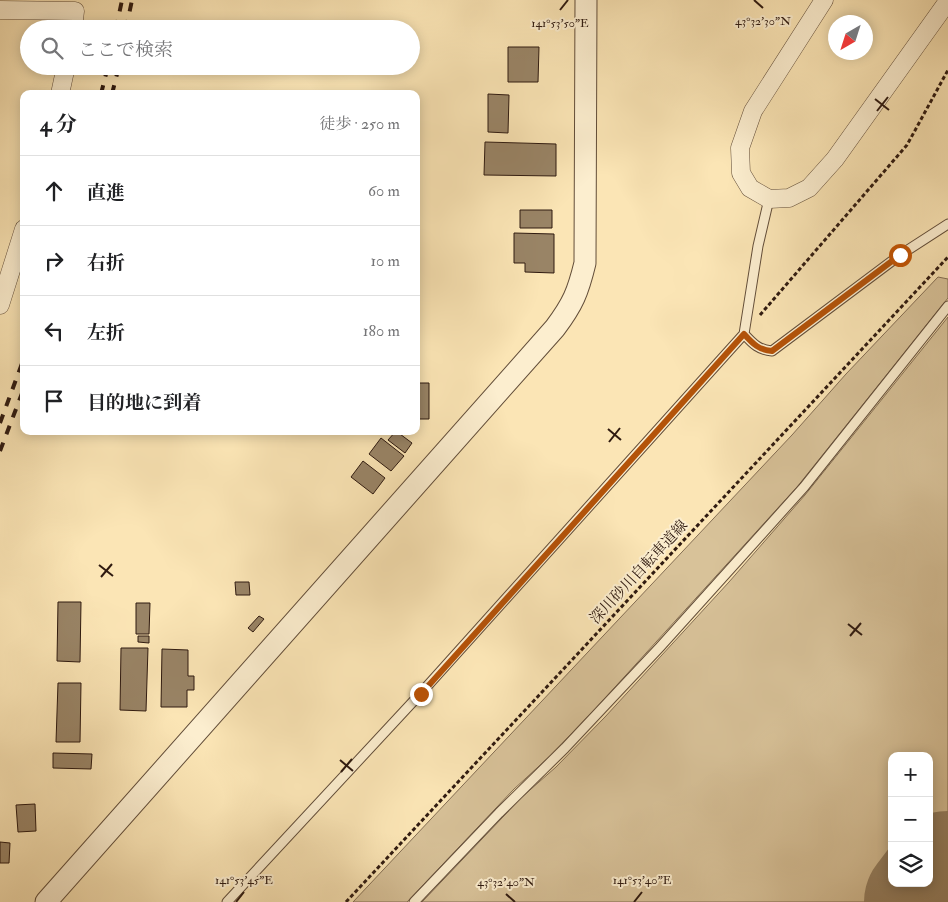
<!DOCTYPE html>
<html lang="ja">
<meta charset="utf-8">
<style>
body{margin:0;font-family:"IM FELL Double Pica","Noto Serif JP",serif;background:#f6f6f6;color:#202124}
.controls{position:absolute;right:15px;bottom:15px;display:grid;overflow:hidden;border-radius:10px;box-shadow:0 2px 12px #0003}
.controls button{width:45px;height:45px;display:grid;place-items:center;padding:0;border:0;border-bottom:1px solid #e0e0e0;background:#fff;color:#202124;font:25px sans-serif}
.compass{position:absolute;left:828px;top:15px;width:45px;height:45px;border-radius:50%;background:#fff;box-shadow:0 2px 12px #0003;rotate:219deg}
.stop{position:absolute;width:15px;height:15px;margin:-11px;border:4px solid #b45309;border-radius:50%;background:#fff}
.stop.end{background:#b45309;border-color:#fff;box-shadow:0 1px 5px #0008}
.list{margin:0;padding:0;list-style:none}
h2{display:flex;justify-content:space-between;align-items:center;height:65px;margin:0;padding:0 20px;font-size:21px}
h2 small{font-size:16px;font-weight:400;color:#757577}
.list li{display:grid;grid-template-columns:32px 1fr auto;gap:15px;align-items:center;box-sizing:border-box;height:70px;padding:0 20px;border-top:1px solid #e0e0e0}
.list b{display:block;font-size:19px;white-space:nowrap}
.list em{font-size:16px;font-style:normal;color:#757577}
.icon{flex:none;width:28px;height:28px;fill:none;stroke:currentColor;stroke-width:2;stroke-linecap:round;stroke-linejoin:round}
.map{position:relative;flex:none;width:948px;height:902px;overflow:hidden}
.search{position:absolute;background:#fff;box-shadow:0 2px 12px #0003;left:20px;top:20px;width:400px;height:55px;display:flex;align-items:center;gap:12px;box-sizing:border-box;padding:0 18px;border-radius:28px;color:#757577;font-size:19px}
.panel{position:absolute;background:#fff;box-shadow:0 2px 12px #0003;left:20px;top:90px;width:400px;height:345px;border-radius:10px}
.map>svg:first-child{display:block}
.grass{fill:#d8c299;stroke:#846e54}
.lines{fill:none;stroke-linecap:round;stroke-linejoin:round}
.runway{stroke:#958062;stroke-width:124}
.building{fill:#998466;stroke:#2f1a10}
.service-casing{stroke:#624d39;stroke-width:11}
.minor-casing{stroke:#624d39;stroke-width:19}
.tertiary-casing{stroke:#624d39;stroke-width:23}
.path{stroke:#2f1a10;stroke-width:3;stroke-dasharray:4 2.5;stroke-linecap:butt}
.service{stroke:#fceecf;stroke-width:9}
.minor{stroke:#fceecf;stroke-width:18}
.tertiary{stroke:#fceecf;stroke-width:21}
.rail{stroke:#2f1a10;stroke-width:4;stroke-dasharray:9 9;stroke-linecap:butt}
.route{stroke:#b45309;stroke-width:6}
.ticks{fill:none;stroke:#2f1a10;stroke-width:2}
.labels{text-anchor:middle;dominant-baseline:central;stroke-width:4;stroke-linejoin:round;paint-order:stroke}
.street-label{font-size:15px;fill:#2f1a10;stroke:#fceecf}
.ticks-label{font-size:12px;text-anchor:middle;fill:#2f1a10;stroke:#fceecf;stroke-width:4;stroke-linejoin:round;paint-order:stroke}
</style>
<div class="map">
<svg width="948" height="902" viewBox="0 0 948 902">
<rect width="100%" height="100%" fill="#fbe5b5"/>
<filter id="stains"><feTurbulence type="fractalNoise" baseFrequency=".004" numOctaves="4"/><feColorMatrix values="0 0 0 0 .2 0 0 0 0 .09 0 0 0 0 .02 0 0 0 .5 -.17"/></filter>
<radialGradient id="worn" r=".72"><stop offset=".6" stop-color="#630" stop-opacity="0"/><stop offset="1" stop-color="#630" stop-opacity=".3"/></radialGradient>
<path class="grass" d="M938,277l10,2v19l-151,189 -201,221 -47,49 -35,32 -107,113h-54l439,-467 54,-61z
M948,317v502l-19,25v-88h-37v127h7l-15,19h-462l100,-105 34,-30 49,-50 124,-135 76,-87z
M948,832v70h-54l15,-19h20v-27z"/>
<g class="lines">
<path class="runway" d="M926,902l22,-29"/>
</g>
<path class="building" d="M508,47h31l-1,35h-30z
M488,94l21,1 -1,38 -20,-1z
M485,142l71,2v32l-72,-1z
M520,210h32v18h-32z
M514,233l40,1v39l-29,-1v-9h-11z
M416,383h13v36h-13z
M396,431l16,12 -7,10 -17,-13z
M381,438l23,18 -13,15 -22,-17z
M363,461l22,17 -12,16 -22,-17z
M235,582h14l1,13h-14z
M58,602h23l-1,60 -23,-1z
M136,603h14l-1,31h-13z
M259,616l5,3 -11,13 -5,-4z
M138,636h11v7l-11,-1z
M121,648h27l-2,63 -26,-1z
M162,649l26,1v26h6v14h-7v17h-26z
M58,683h23l-1,59h-24z
M53,753l39,1 -1,15 -38,-1z
M35,804l1,27 -18,1 -2,-27z
M0,842l10,1 -1,20h-9z"/>
<g class="lines">
<defs>
<path id="service" d="M744,334c9,10 15,16 28,17l128,-96 48,-31
M227,902l194,-209 323,-359 14,-88 11,-47
M414,902l85,-89 66,-65 95,-101 144,-160 144,-181"/>
<path id="minor" d="M824,0l-71,111 -13,37 1,25 9,15 19,11 20,-1 20,-10 26,-29 113,-158
M0,10l75,1 -2,18
M60,94l6,-28
M0,305l24,-76"/>
<path id="tertiary" d="M46,902l509,-574c18,-24 23,-36 30,-65l1,-263"/>
</defs>
<use href="#service" class="service-casing"/>
<use href="#minor" class="minor-casing"/>
<use href="#tertiary" class="tertiary-casing"/>
<path class="path" d="M760,315l147,-170 41,-75
M346,902l602,-645"/>
<use href="#service" class="service"/>
<use href="#minor" class="minor"/>
<use href="#tertiary" class="tertiary"/>
<path class="rail" d="M116,29l6,-29
M126,29l6,-29
M101,94l7,-28
M112,94l7,-28
M0,423l24,-65
M0,451l24,-63"/>
</g>
<g class="lines">
<path class="route" d="M421,694l323,-360c9,10 15,16 28,17l128,-96"/>
</g>
<path class="ticks" d="M754,0l9,8M560,10l8,-10M875,99l14,11M877,111l11,-14M608,429l13,11M609,442l11,-14M99,565l14,11M101,577l11,-13M848,624l14,11M850,636l11,-13M340,760l13,11M341,772l11,-13M506,894l9,8M236,902l8,-10M634,902l8,-10"/>
<g class="labels">
<g class="street-label">
<text transform="translate(639 572) rotate(-47)">深川砂川自転車道線</text>
</g>
</g>
<g class="ticks-label">
<text x="763" y="25">43°32'30"N</text>
<text x="560" y="27">141°53'50"E</text>
<text x="244" y="884">141°53'45"E</text>
<text x="642" y="884">141°53'40"E</text>
<text x="506" y="886">43°32'40"N</text>
</g>
<rect width="100%" height="100%" filter="url(#stains)"/>
<rect width="100%" height="100%" fill="url(#worn)"/>
</svg>
<div class="controls">
<button>+</button>
<button>−</button>
<button><svg class="icon" aria-label="layers" viewBox="0 0 24 24"><path d="M12 4l9 5-9 5-9-5zM3 14l9 5 9-5"/></svg></button>
</div>
<svg class="compass" viewBox="-18 -18 36 36"><path d="M0-13l5 13h-10z" fill="#e53935"/><path d="M0 13l5-13h-10z" fill="#757577"/></svg>
<div class="stop" style="left:900px;top:255px"></div>
<div class="stop end" style="left:421px;top:694px"></div>
<div class="search"><svg class="icon" aria-label="search" viewBox="0 0 24 24"><circle cx="10" cy="10" r="6"/><path d="M15 15l6 6"/></svg>ここで検索</div>
<section class="panel">
<h2>4 分<small>徒歩 · 250 m</small></h2>
<ul class="list">
<li><svg class="icon" aria-label="ahead" viewBox="0 0 24 24"><path d="M12 20V5M6 11l6-6 6 6"/></svg><div><b>直進</b></div><em>60 m</em></li>
<li><svg class="icon" aria-label="right" viewBox="0 0 24 24"><path d="M7 20v-9h11M14 6l5 5-5 5"/></svg><div><b>右折</b></div><em>10 m</em></li>
<li><svg class="icon" aria-label="left" viewBox="0 0 24 24"><path d="M17 20v-9H6M10 6l-5 5 5 5"/></svg><div><b>左折</b></div><em>180 m</em></li>
<li><svg class="icon" aria-label="arrive" viewBox="0 0 24 24"><path d="M6 21V4h12l-3 4 3 4H6"/></svg><div><b>目的地に到着</b></div></li>
</ul>
</section>
</div>
